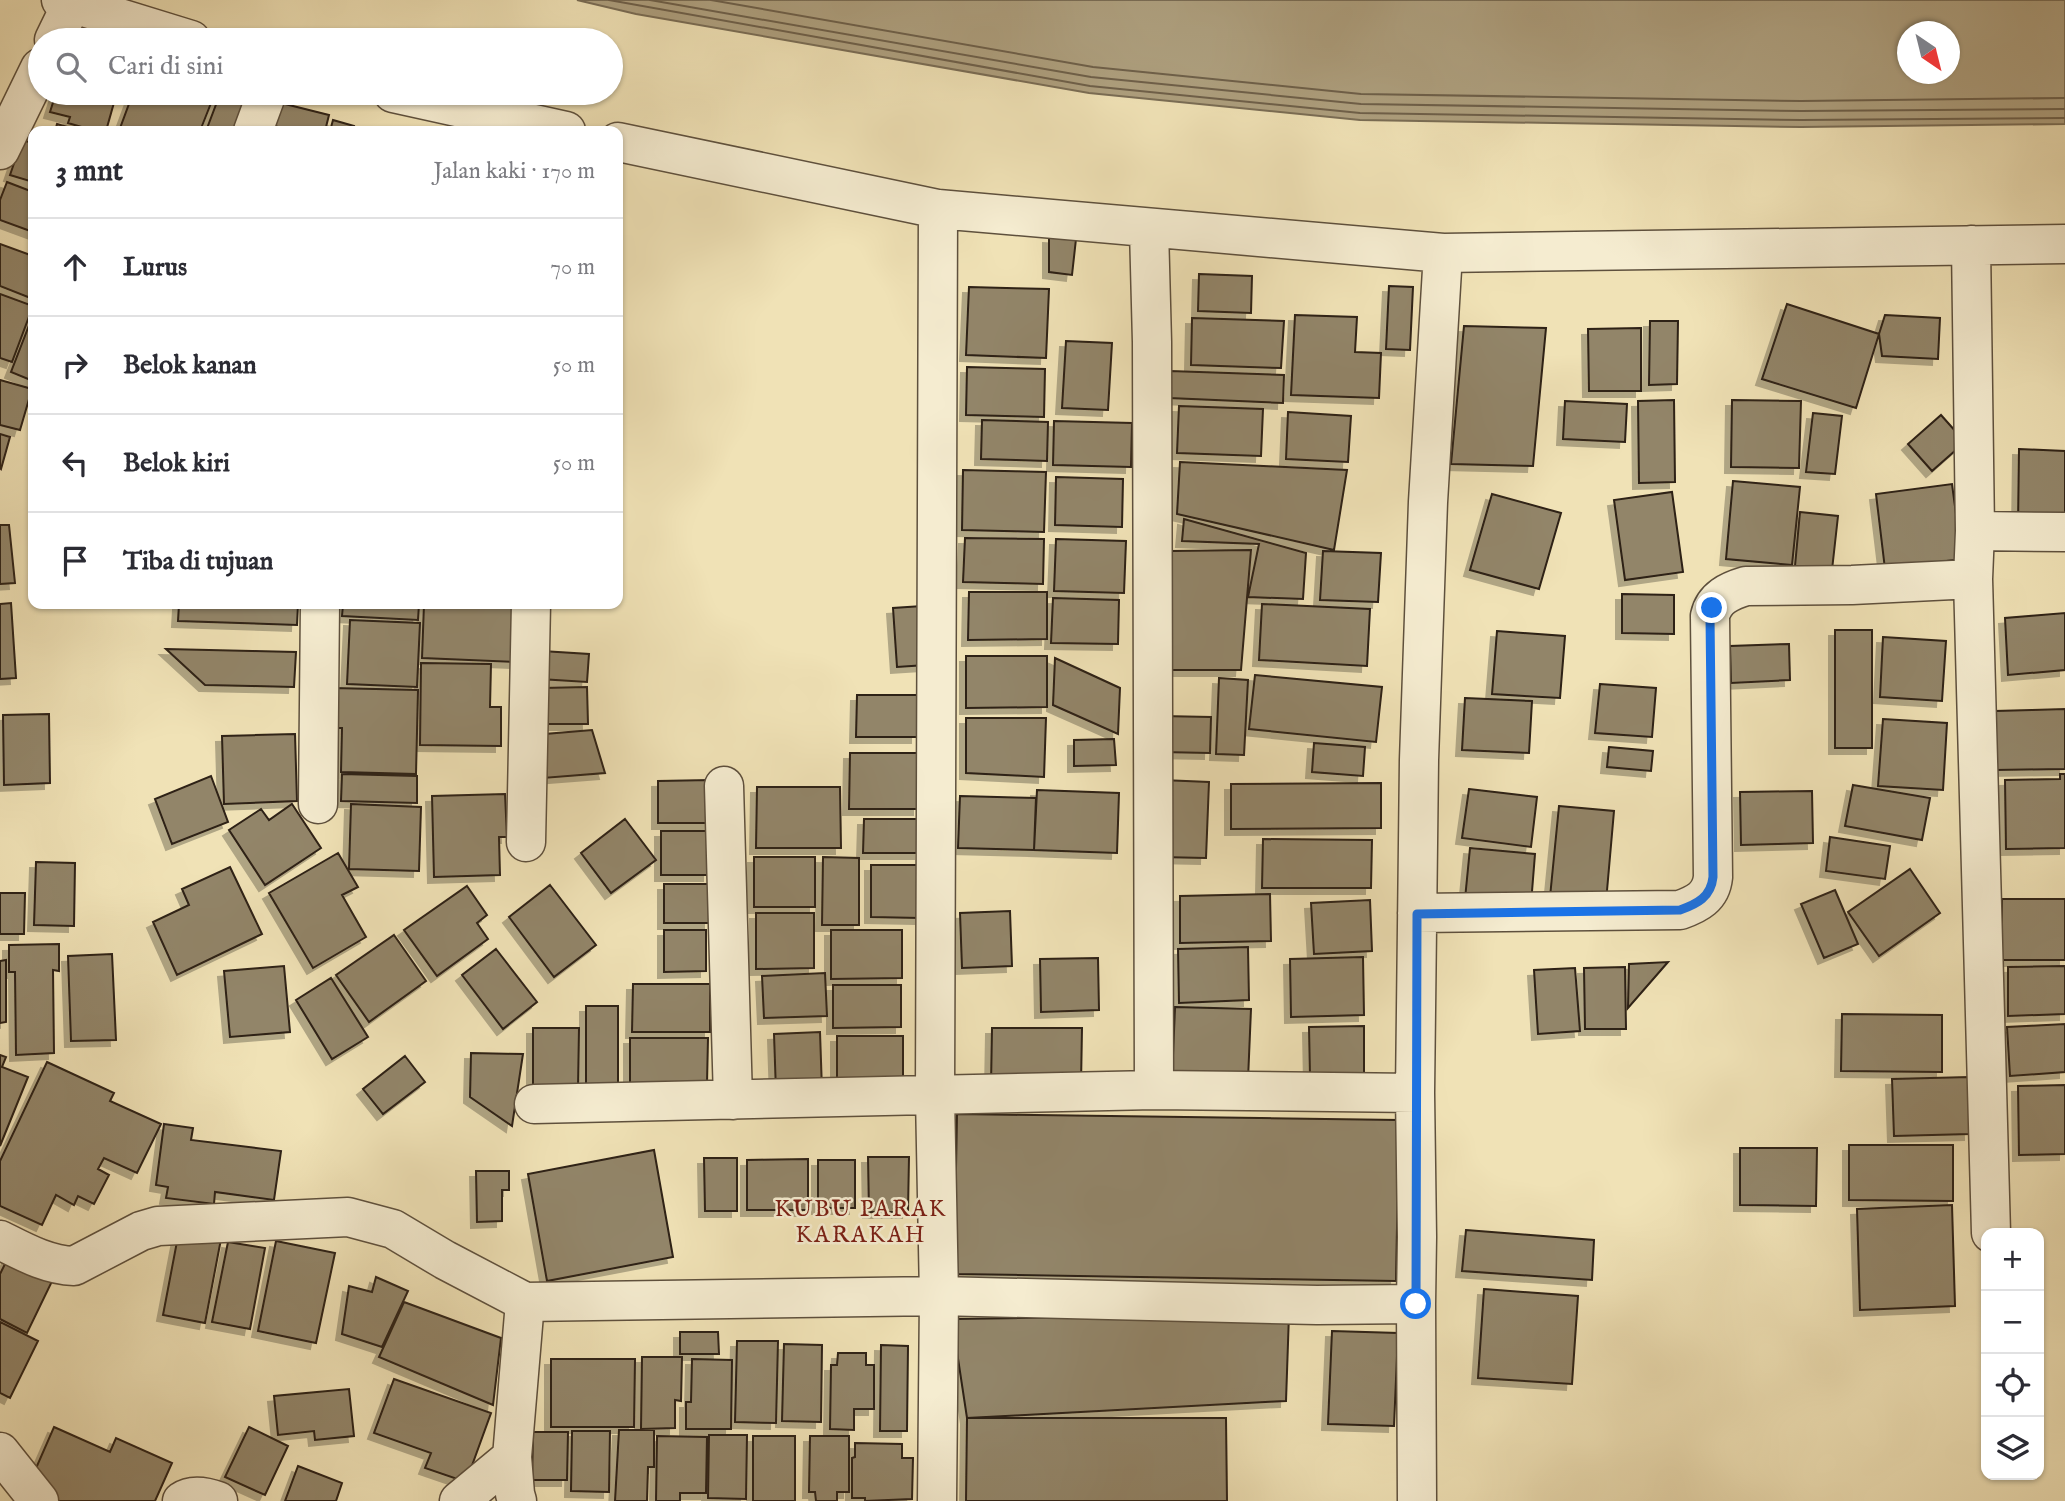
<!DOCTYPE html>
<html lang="id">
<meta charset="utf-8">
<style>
body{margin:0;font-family:"IM FELL English",serif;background:#f2f2f3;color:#2b2b33}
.controls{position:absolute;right:21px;bottom:21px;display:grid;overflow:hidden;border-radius:14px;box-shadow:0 2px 5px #0004}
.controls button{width:63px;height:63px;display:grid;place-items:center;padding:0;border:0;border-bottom:2px solid #e1e1e2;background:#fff;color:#2b2b33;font:35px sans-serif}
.compass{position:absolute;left:1897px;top:21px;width:63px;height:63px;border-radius:50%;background:#fff;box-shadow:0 2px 5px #0004;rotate:145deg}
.stop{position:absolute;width:21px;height:21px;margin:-16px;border:5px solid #1a73e8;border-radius:50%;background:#fff}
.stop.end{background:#1a73e8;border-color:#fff;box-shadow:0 2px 7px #0008}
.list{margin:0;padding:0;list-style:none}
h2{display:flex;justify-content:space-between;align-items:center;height:91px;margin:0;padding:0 28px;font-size:30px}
h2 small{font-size:23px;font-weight:400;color:#7c7c81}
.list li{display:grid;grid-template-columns:46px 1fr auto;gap:21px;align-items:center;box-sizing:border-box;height:98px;padding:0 28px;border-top:2px solid #e1e1e2}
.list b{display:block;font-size:26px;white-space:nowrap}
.list em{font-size:23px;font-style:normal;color:#7c7c81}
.icon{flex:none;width:38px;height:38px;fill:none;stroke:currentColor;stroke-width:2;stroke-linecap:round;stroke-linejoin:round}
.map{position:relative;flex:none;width:2065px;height:1501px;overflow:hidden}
.search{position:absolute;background:#fff;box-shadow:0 2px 5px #0004;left:28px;top:28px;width:595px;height:77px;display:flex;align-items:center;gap:18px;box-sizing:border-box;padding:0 24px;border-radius:38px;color:#7c7c81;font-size:26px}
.panel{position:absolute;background:#fff;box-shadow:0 2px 5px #0004;left:28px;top:126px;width:595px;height:483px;border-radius:14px}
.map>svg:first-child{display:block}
.water{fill:#aea07f;stroke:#7a6d55;stroke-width:2;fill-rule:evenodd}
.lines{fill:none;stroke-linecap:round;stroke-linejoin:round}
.shore{stroke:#6e604a;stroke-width:2}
.building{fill:#928569;stroke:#2d2015;stroke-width:2;filter:url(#shadow)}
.street-casing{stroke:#5e503d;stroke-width:41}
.street{stroke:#f5ecd0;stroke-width:38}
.route{stroke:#1a73e8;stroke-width:9}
.labels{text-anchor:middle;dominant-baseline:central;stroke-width:5;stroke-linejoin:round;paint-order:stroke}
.quarter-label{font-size:23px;letter-spacing:2px;fill:#7a1f14;stroke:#f5ecd0}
</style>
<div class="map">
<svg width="2065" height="1501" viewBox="0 0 2065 1501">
<defs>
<filter id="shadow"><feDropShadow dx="-6" dy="6" stdDeviation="0" flood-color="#0004"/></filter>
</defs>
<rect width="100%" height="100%" fill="#f0e2b6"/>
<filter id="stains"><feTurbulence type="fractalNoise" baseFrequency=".00286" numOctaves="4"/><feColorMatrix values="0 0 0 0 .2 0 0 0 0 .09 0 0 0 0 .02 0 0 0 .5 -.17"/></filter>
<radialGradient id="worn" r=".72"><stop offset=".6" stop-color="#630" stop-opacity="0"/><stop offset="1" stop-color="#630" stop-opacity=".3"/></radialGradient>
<path class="water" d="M577,0h1488v124l-264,3 -441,-7 -271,-27 -453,-79zM1908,32h42v42h-42z"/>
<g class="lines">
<path class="shore" d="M609,0l481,86 270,27 441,7 264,-2
M650,0l441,77 270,27 440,7 264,-2
M711,0l382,67 268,27 440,7 264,-3"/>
</g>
<path class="building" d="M56,93h54l-1,5 6,1 -9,32h-11l-27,-8 2,-6 -20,-5z
M133,93h82l-15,38h-81z
M220,94l33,12 -10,25h-37z
M281,103l48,12 -4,16h-30l-21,-5z
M333,120l21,6 -1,5h-23z
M57,124l24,7h-26z
M22,140l11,3v39l-23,-7z
M7,182l26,10v40l-33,-12v-20z
M1049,237l27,2 -4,36 -23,-3z
M0,244l33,12v43l-33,-13z
M1199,274l53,2 -1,37 -53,-2z
M1389,286l24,1 -3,63 -24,-1z
M969,287l80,2 -3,69 -80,-3z
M0,294l33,12 -21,56 -12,-4z
M1787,304l92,30 -23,74 -94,-29z
M33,315v66l-22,-9z
M1295,315l62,2 -2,35 26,1 -2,45 -88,-3z
M1885,315l55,3 -2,41 -56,-3 -3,-22z
M1192,318l92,3 -3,47 -90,-3z
M1650,321h28l-1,63 -28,1z
M1464,326l82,2 -13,138 -82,-2z
M1641,328v63h-52l-1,-62z
M1066,341l46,2 -4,67 -46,-2z
M967,367l78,2 -1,48 -78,-2z
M1170,371l114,4 -1,28 -114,-5z
M0,380l32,9 -12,41 -20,-5z
M1674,400l1,82 -36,1 -1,-82z
M1732,400l69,1 -2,67 -68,-1z
M1565,401l62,3 -2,38 -62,-3z
M1179,406l84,3 -2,47 -84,-3z
M1288,412l63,4 -3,46 -62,-3z
M1813,413l29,3 -7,58 -29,-2z
M1941,415l24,27 -33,29 -24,-27z
M982,420l66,2 -1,39 -66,-2z
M1054,421l78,2 -1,44 -78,-2z
M0,434l10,3 -9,32 -1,-1z
M2019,449l46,2v76l-47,-1z
M1180,462l167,8 -13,80 -157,-36z
M963,470l83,2 -2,60 -82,-2z
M1056,477l67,2 -1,48 -67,-2z
M1733,481l67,6 -8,78 -66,-6z
M1952,484l10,75 -77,10 -9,-75z
M1672,492l11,80 -58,8 -11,-80z
M1492,494l69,19 -22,76 -69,-19z
M1800,512l38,4 -6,54 -37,-4z
M1184,519l122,34 -3,46 -55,-2 11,-53 -77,-3z
M0,525h9l6,58 -15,1z
M965,538l79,1 -1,45 -80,-2z
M1056,539l70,2 -2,52 -70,-2z
M1251,550l-10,120h-80l10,-119z
M1323,551l58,2 -3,49 -58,-2z
M969,592h78v47l-79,1z
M1622,594l52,1v39l-52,-1z
M1053,598l66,2 -1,44 -67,-1z
M11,603l5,75 -16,1v-75z
M179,604h119l-1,21 -119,-4z
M343,604h76l-1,16 -76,-4z
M424,604h95l-3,58 -94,-4z
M1262,604l108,5 -3,57 -108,-6z
M922,606l4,59 -29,2 -4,-59z
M2065,613v57l-57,5 -3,-57z
M350,620l70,3 -3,64 -70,-3z
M1835,630h37v118h-37z
M1497,631l68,5 -5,62 -68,-4z
M1883,637l63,4 -4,60 -62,-4z
M1789,644l1,36 -59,3 -1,-37z
M166,649l130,3 -2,35 -89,-2z
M542,651l47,3 -2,28 -47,-3z
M966,656h81v51l-81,1z
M1055,658l65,30 -2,46 -65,-29z
M421,663l70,1 -1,43h11v39l-81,-1z
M1255,675l127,12 -6,55 -127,-13z
M1219,678l29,2 -4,75 -28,-1z
M1600,684l56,4 -4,49 -57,-4z
M587,687l1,37h-45l-1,-36z
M333,688l85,2 -2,84 -75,-2 1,-44h-10z
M857,695h61l-1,42h-61z
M1465,698l67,3 -3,52 -67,-3z
M2065,709v60l-70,1v-59z
M49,714l1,69 -46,2 -1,-70z
M1161,716l50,1 -1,36 -50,-1z
M966,718h80l-2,59 -78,-4z
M1883,719l64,4 -4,67 -65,-4z
M592,730l13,43 -62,5 2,-44z
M295,734l2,67 -73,3 -2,-68z
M1114,739l2,26 -42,1v-26z
M1314,743l51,4 -2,29 -51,-4z
M1609,747l44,4 -2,20 -44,-4z
M850,753h69v56h-70z
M342,774l75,2v27l-76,-2z
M2060,774h5v74l-59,1 -1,-69 55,-1z
M211,776l17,46 -56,22 -17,-45z
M711,780v43h-53v-42z
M1162,780l47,2 -3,76 -47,-1z
M1381,783v45l-150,1v-45z
M1853,785l77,13 -8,42 -77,-14z
M757,787h83l1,61h-85z
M1469,789l68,8 -6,50 -69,-9z
M1037,790l82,3 -2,60 -83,-3z
M1812,791l1,52 -72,2 -1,-53z
M505,794l2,43h-8l1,38 -66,2 -2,-81z
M960,796l76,2 -2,52 -76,-2z
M292,804l29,44 -56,37 -36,-55 32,-21 8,11z
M351,804l70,3 -2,64 -70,-2z
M1559,806l55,5 -8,91 -56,-5z
M625,819l31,41 -45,33 -30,-40z
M864,819h56v34h-57z
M661,831h49l-1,44h-48z
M1830,837l60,9 -5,33 -59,-8z
M1263,839l109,1 -1,48h-109z
M1470,848l65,6 -4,50 -66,-5z
M338,853l20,34 -16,8 24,42 -53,31 -44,-75z
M754,857h61v50h-61z
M823,857l36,1v67h-37z
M36,862l39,1 -1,63 -40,-1z
M871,865h50l-1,53 -49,-1z
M230,867l32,67 -85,41 -24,-53 36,-17 -7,-16z
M1910,869l30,44 -61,43 -31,-44z
M664,884h46v39h-46z
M550,885l46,60 -42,32 -45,-60z
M467,886l20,29 -10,8 11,16 -51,37 -33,-46z
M1835,890l23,54 -34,14 -23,-54z
M0,893h25l-1,41h-24z
M1270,894l1,47 -91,2v-47z
M2002,899h63v61h-63z
M1370,900l2,51 -58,3 -3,-51z
M1010,911l2,55 -50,2 -2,-55z
M756,913h58v55l-58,1z
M664,930h42v41l-42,1z
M831,930h71v48l-71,1z
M394,935l32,46 -57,41 -33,-47z
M59,944v27l-6,-1 1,83 -38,2 -1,-83h-6v-27z
M1248,947l1,53 -70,3 -1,-54z
M496,949l41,53 -34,27 -41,-54z
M112,954l4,86 -45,1 -3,-85z
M1363,957l1,58 -73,2 -1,-58z
M1098,958l1,52 -58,2 -1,-53z
M6,960v62l-6,1v-62z
M1668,962l-40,46 1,-44z
M284,966l6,66 -60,5 -6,-66z
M2065,966v48l-57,2v-49z
M1625,967l1,62h-41l-1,-61z
M1575,968l5,63 -42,3 -4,-64z
M825,973l2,43 -63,2 -2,-42z
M331,978l37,59 -36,22 -36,-59z
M633,984h77v48h-78z
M833,985h68v42l-68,1z
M586,1006h32v82h-32z
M1175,1007l76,2 -3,71 -76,-1z
M1842,1014l100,1v57l-101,-1z
M2065,1024v48l-55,4 -3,-49z
M1364,1026v50h-54l-1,-49z
M533,1028h46l-1,61h-45z
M992,1028h90l-1,57h-90z
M820,1032l2,58 -46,2 -2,-58z
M837,1036h66v46h-66z
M630,1038h78l-1,46 -77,1z
M471,1053l52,1 -11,72 -42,-29z
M0,1055l6,2 -4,10 26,10 -28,69z
M405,1056l20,26 -42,32 -20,-25z
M47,1062l67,31 -4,8 51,23 -24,49 -33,-15 -6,11 11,6 -15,29 -16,-8 -4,9 -18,-10 -14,30 -42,-19v-45z
M1969,1077l1,57 -76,2 -2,-57z
M2065,1085v69l-46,1 -1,-69z
M957,1114l442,6 -3,161 -442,-7z
M164,1124l29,4 -2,12 90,11 -7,49 -59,-8 -1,12 -48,-6 2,-11 -12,-2z
M1849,1145h104v56l-104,-1z
M1740,1148h77l-1,58 -76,-1z
M654,1150l19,107 -126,24 -19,-107z
M868,1157h41l-1,55h-39z
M704,1158h33v53h-32z
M808,1159v51h-61v-50z
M818,1160h37v48h-37z
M476,1171h33v19h-7v31l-25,1z
M1952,1205l3,101 -95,4 -3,-101z
M1466,1230l128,10 -2,40 -130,-9z
M179,1231l42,8 -16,84 -42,-8z
M276,1241l59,12 -19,90 -58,-12z
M228,1242l37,6 -15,81 -38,-7z
M11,1252l45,21 -29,60 -27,-14v-45z
M376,1277l32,14 -26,56 -40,-13 7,-48 23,6z
M1484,1289l94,7 -6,88 -94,-6z
M404,1302l97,36 -8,67 -114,-48z
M1289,1314l-3,87 -319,17 -15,-99z
M0,1322l38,19 -28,57 -10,-5z
M1332,1331l66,2 -4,93 -66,-2z
M680,1332h38l1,22h-39z
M737,1341h41l-2,82 -41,-1z
M784,1344l38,1 -1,77 -39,-1z
M881,1345l27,1 -1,85h-27z
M838,1353h28v12h8v44h-20v21l-24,-1 1,-64h6z
M642,1357h40l-1,44 -6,-1v28l-34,1z
M551,1359h84l-1,68h-83z
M692,1359l40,1 -1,69h-45v-27h5z
M394,1379l97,34 -25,69 -41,-14 6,-15 -57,-20z
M349,1389l5,47 -39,4 -1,-9 -36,4 -4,-39z
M967,1418h259l1,83h-261z
M54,1427l56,25 6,-14 56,25 -17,38h-99l-23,-26z
M249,1427l39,19 -23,49 -40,-18z
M619,1430h35v37h-6l-1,34h-32z
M572,1431h38l-1,61 -38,-1z
M533,1432h35l-1,48h-35z
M709,1435h38l-1,64 -38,-1z
M657,1436l50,1 -1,56h-26v8h-24z
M753,1436h42v65h-42z
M810,1436h39v56h-12v9h-21l-1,-9h-6z
M855,1443l47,1v14h11l-1,41 -47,2v-3h-13v-40l3,-1z
M298,1466l44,17 -6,18h-51z"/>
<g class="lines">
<defs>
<path id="street" d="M61,0l130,40
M54,40l18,-37
M393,93l173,38
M253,131l14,-38
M618,142l320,67 505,44 622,-9
M0,150l40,-82
M1149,229l3,113 2,748
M1971,245l4,286 -2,48 18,654
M1975,531l90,1
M724,786l9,314
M318,804l2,-200
M526,842l5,-238
M1417,913l263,-3c17,-6 31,-13 33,-33l-3,-261c4,-18 19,-25 36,-30l106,-1 121,-6
M534,1104l620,-14 261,3 4,-333 9,-258 15,-249
M0,1240c24,12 47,25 74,26l67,-35 17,-5 190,-9 45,12 52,31 80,42
M1416,1304l1,197
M0,1452l39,49
M182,1501c10,-7 25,-4 36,0
M459,1501l53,-44
M517,1501l-2,-7 -3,-37 13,-155 414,-6 378,9 99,-1 1,-67 -2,-144
M937,1501l2,-205 -4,-200 3,-887"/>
</defs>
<use href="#street" class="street-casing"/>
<use href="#street" class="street"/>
</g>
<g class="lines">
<path class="route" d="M1416,1304l1,-390 263,-4c17,-6 31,-13 33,-33l-3,-261 2,-8"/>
</g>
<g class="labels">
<g class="quarter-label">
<text x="861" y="1209">KUBU PARAK<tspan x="861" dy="26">KARAKAH</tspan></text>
</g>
</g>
<rect width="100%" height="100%" filter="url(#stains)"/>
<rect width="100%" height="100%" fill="url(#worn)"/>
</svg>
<div class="controls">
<button>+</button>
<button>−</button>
<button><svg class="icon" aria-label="locate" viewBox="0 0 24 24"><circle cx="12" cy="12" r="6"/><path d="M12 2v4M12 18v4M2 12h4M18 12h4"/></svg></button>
<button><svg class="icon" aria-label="layers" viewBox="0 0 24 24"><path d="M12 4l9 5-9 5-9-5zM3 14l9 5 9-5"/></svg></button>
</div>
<svg class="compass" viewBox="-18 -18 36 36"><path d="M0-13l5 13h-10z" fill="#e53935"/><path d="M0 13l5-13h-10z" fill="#7c7c81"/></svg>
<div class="stop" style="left:1416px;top:1304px"></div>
<div class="stop end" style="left:1712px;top:608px"></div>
<div class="search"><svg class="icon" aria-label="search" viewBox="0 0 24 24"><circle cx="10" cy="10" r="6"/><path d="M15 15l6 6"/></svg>Cari di sini</div>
<section class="panel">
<h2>3 mnt<small>Jalan kaki · 170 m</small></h2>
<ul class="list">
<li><svg class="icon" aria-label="ahead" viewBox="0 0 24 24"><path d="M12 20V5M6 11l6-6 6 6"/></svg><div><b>Lurus</b></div><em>70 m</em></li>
<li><svg class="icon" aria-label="right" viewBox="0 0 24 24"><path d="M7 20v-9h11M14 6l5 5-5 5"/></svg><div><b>Belok kanan</b></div><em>50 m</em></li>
<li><svg class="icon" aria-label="left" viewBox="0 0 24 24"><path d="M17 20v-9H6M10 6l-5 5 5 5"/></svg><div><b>Belok kiri</b></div><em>50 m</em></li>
<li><svg class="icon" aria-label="arrive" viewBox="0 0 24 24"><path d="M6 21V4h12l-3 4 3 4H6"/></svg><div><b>Tiba di tujuan</b></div></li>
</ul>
</section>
</div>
